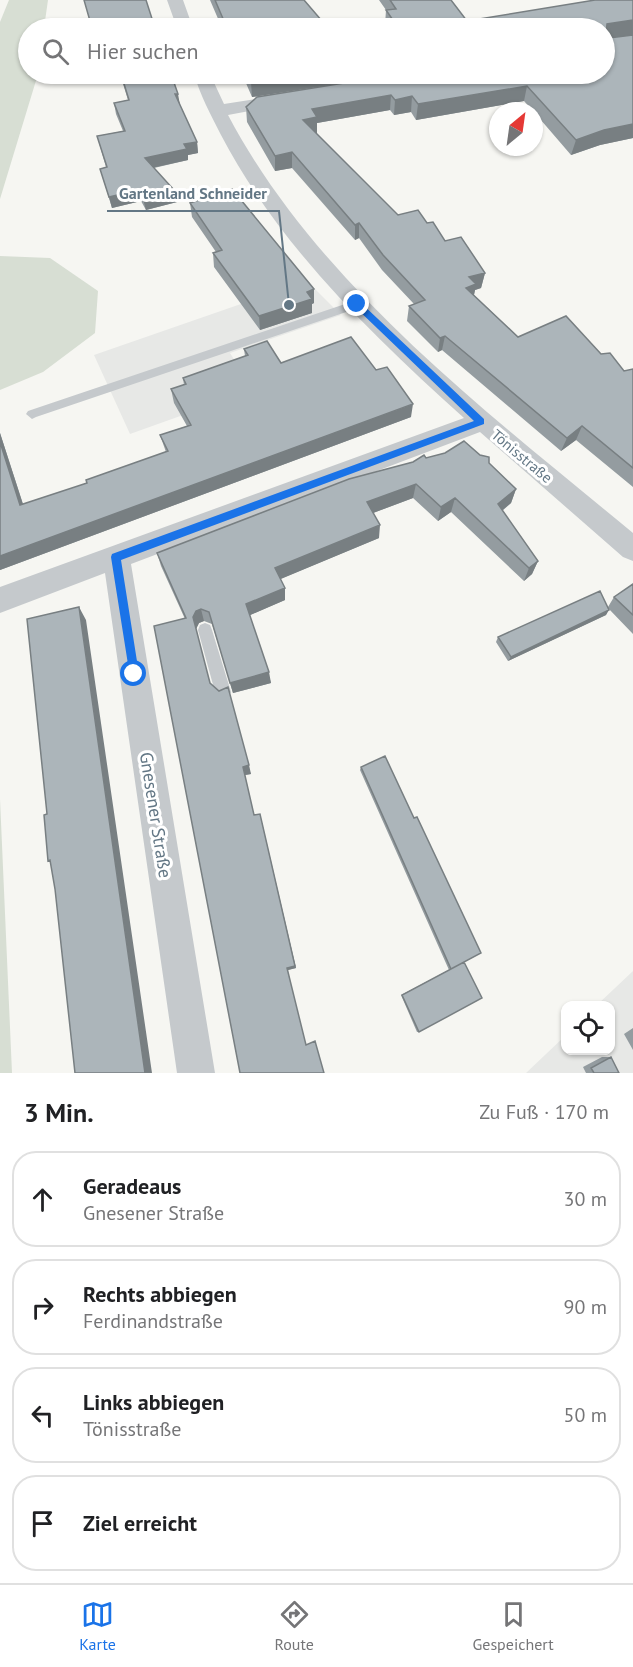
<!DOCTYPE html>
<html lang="de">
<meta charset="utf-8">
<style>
body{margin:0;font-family:"PT Sans",sans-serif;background:#f6f6f6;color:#202124}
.controls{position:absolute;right:18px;bottom:18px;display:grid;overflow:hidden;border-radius:12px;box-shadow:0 2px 4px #0004}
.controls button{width:54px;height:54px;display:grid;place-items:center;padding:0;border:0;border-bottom:2px solid #e0e0e0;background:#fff;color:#202124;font:30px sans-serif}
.compass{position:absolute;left:489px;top:102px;width:54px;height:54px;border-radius:50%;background:#fff;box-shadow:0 2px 4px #0004;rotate:29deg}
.stop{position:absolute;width:18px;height:18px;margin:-14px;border:4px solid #1a73e8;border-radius:50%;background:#fff}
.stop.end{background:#1a73e8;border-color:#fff;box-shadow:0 2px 6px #0008}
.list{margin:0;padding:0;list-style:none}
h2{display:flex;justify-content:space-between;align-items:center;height:78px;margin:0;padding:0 24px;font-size:26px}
h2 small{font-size:20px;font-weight:400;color:#757577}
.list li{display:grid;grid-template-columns:39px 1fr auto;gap:18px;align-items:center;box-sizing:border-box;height:96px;margin:0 12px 12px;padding:0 12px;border:2px solid #e0e0e0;border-radius:24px}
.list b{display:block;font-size:22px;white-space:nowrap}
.list p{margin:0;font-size:20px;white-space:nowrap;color:#757577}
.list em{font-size:20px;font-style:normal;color:#757577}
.icon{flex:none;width:33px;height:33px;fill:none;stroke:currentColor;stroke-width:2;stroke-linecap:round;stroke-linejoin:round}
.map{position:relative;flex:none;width:633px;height:1073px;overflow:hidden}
.search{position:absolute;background:#fff;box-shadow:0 2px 4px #0004;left:18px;right:18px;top:18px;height:66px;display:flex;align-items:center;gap:15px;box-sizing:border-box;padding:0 21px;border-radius:33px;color:#757577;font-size:22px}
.sheet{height:510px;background:#fff}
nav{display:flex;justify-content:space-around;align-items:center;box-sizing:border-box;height:84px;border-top:2px solid #e0e0e0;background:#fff;font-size:16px;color:#757577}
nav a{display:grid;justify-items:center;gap:3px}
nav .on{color:#1a73e8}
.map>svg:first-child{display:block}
.built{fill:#e7e8e6}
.green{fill:#d7ded3}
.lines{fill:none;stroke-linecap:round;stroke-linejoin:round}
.lane{fill:#c5c9cc;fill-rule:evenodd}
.street{fill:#c5c9cc;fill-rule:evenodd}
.wall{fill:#949ca0}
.shaded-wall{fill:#787f82}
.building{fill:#acb5ba;stroke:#787f82;stroke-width:1.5}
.route{fill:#1a73e8}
.labels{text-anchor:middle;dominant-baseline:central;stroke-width:6;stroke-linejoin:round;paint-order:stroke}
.street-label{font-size:15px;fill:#637785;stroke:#fff}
.near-street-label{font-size:18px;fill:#637785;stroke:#fff}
.leader{fill:none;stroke:#637785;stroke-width:2}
.callout-dot{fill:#637785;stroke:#fff;stroke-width:2}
.callout-label{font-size:16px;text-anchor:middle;font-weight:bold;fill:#637785;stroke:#fff;stroke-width:6;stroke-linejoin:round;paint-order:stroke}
</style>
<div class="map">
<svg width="633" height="1073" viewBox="0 0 633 1073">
<rect width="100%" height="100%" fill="#f6f6f2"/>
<path class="built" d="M307,281l34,34 -111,38 23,37 -123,44 -36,-79z
M633,971v102h-107l39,-37 1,14h44v-45h-13z"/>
<path class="green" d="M9,0h39l-4,28h-16v46h10l-38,125v-177z
M0,256l50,2 48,33 -3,42 -52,39 -43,18z
M0,799l12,274h-12z"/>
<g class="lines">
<path class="lane" d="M357,300l6,4 -2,3 -325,110 -4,2 -6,-5 2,-3z
M205,623l5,2 2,5 19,62 -3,5 -5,2 -5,-2 -3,-5 -17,-62 2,-5z"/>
<path class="street" d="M167,0h16l10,28h-16z
M194,74h16l14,30 58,-9 6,1 3,4 -3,4 -60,11c89,169 260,298 405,418v28l-10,-4 -143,-125 -349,132 84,509h-38l-72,-500 -105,40v-26l464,-169c-92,-83 -185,-172 -243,-283 -10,-20 -21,-40 -27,-61z"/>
</g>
<path class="wall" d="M210,0h94l24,28h-106z
M379,0h72l16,21 166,-21v138l-33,7 -29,10 -37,-43v-1h-1l-9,-10 -108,19 -5,-8 -17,3 -4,-5 -73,13v10h-1l82,82 29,8 18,18 40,32 -4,15 -6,2 -1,5 44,42 83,17 23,17 9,-2v118l-57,-47 -15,11 -119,-101 -4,2 -31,-31 2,-15 5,-2 -32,-34 -23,-32 -4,2 -63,-72 -17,3 -28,-49 -1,-15 89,-23 -83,13 -10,-23h362l-217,-46 -2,-3 1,-15z
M120,74h51l9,31 17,37 1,11 -10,2v5l-34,8 23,34 -31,8 -5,-9 -29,7 -12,-39 6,-2 -9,-31 26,-5 -7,-17 -2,-11 14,-3z
M190,203l124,86v14l-2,1v9l-52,17 -46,-63 -1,-14 3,-1 -24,-35z
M244,349l167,68 -411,153v-137l23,71 64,-21 -1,-3 80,-28 -6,-17 27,-9 -13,-23 -3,-14 13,-4 -1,-7 62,-22z
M426,458l63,5 27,26 -5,14 -9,8 36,50 -6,13 -8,7 -73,-69 -13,9 -25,-23 -40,15 6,25 -99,41 5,9v12l-35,15 21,68 -38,10 -21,-69 -8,-3 -5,2 -3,6 14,54 41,91 -6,1 9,40 42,153 -8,2 -48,103 -55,-454 -24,-53 -4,-13z
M633,584v50l-25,-26 -2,7 -98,46 -12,-19 2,-5 110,-30 6,-10z
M361,767l53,51 67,135 -32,17 -89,-200z
M464,962l-45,70h-2l-16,-37z
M633,1028v22l-9,-16z
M602,1057h9l8,16h-33l-3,-6z"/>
<path class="shaded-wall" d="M633,20v15l-29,4 3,-15z
M306,74h97l-151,23 -1,-15z
M527,86l-3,15 -108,19 2,-16z
M175,94h3l2,11z
M391,95l-1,15 -73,13v10l-14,2v-15l9,-11z
M412,96l-1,16 -17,3 1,-15z
M633,124v14l-33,7 -29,10 5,-15 28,-10z
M197,142l1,11 -10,2v5l-41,9 -2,-11 39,-14z
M292,152v16l-17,3v-15z
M138,190l3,11 -29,7 -3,-11z
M175,191l2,11 -31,8 -3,-11z
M359,223v15l-4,2v-15z
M485,273l-4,15 -6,2 -2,9 -10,4 6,-26z
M314,289v14l-2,1v9l-52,17 -1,-14 48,-24z
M445,336l-3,14 -4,2 2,-14z
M413,404l-2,13 -411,153v-14z
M582,426l-6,14 -15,11 6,-13z
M0,433l27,84 -7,-12 -20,-63z
M416,484l-3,14 -48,18 2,-14z
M516,489l-5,14 -18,15 5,-14z
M455,498l-4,14 -13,9 3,-14z
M380,525l-1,13 -103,43 -1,-13z
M538,561l-6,13 -8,7 5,-13z
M285,588v12l-37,16 -2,-12z
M79,607l7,13 66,453h-7z
M201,609l3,12 -5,2 -3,6 -3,-12 3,-6z
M609,610l-3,5 -98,46 3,-4z
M269,672l2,11 -38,10 -3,-10z
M249,765l2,9 -6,1 -2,-8z
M260,814l36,154 -8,2 -1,-2z"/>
<path class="building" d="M84,0h62l9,28h-63z
M215,0h89l24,28h-101z
M390,0h61l16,21 128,-21h38v20l-26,4 -1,12 3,2 24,-3v89l-29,6 -28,10 -49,-54 -109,18 -6,-8 -17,4 -4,-5 -79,14 5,8 -14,3 95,95 20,-5 9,13 6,-1 12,19 16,-4 24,36 -16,4 7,7 -10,4 52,49 48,-21 35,38 9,-1 14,18 9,-2v99l-51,-42 -15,12 -122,-102 -5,2 -31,-32 16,-6 -42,-45 -24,-32 -4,2 -63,-73 -17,4 -29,-49 11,-10 143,-23h204v-46h-220l13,-2 -11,-16 10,-1z
M121,74h50l7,20h-3l22,48 -13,2 3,5 -42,9 30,33 -32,8 -5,-9 -29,7 -9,-28 7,-2 -10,-31 28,-5 -11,-28 15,-3z
M247,74h59l-55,8z
M232,189l82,100 -7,3 5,7 -53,17 -46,-63 9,-3 -32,-47z
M351,337l25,33 11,-3 26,37 -413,152v-114l20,63 67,-22 -1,-3 82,-29 -8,-16 31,-10 -20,-36 15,-5 -3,-6 65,-23 -4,-6 23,-8 14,22z
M464,441l16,14 9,2v6l27,26 -18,15 40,57 -9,7 -74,-70 -14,9 -25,-23 -49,18 13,23 -105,43 10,20 -39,16 23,68 -39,11 -21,-71 -8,-3 -5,2 -3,6 17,66 9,8 9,-4 21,78 -6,2 11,48 6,-1 35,152 -8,2 19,77 9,-4 9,32h-84l-86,-447 32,-8 -29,-65 192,-74 64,-17 11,-7 2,3 19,-5z
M633,584v31l-19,-18z
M600,591l9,19 -98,47 -13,-20z
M79,607l66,466h-70l-20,-184 -5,-29 -2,1 -4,-46 3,-1 -20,-195z
M385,756l29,62 3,-1 64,136 -30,16 -90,-202z
M464,962l18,36 -63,34 -17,-37z
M611,1057l8,16h-25l-3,-5z"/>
<path class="route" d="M354,302h6l124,117v5l-363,136 18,114 -1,3h-8l-19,-120 1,-3 362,-133 -120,-115z"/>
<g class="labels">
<g class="street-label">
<text transform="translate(522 456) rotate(40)">Tönisstraße</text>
</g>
<g class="near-street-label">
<text transform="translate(156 815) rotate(81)">Gnesener Straße</text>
</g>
</g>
<path class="leader" d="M289 305L279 211H107"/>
<circle class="callout-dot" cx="289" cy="305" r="6"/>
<g class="callout-label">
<text x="193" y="199">Gartenland Schneider</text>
</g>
</svg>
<div class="controls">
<button><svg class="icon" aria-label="locate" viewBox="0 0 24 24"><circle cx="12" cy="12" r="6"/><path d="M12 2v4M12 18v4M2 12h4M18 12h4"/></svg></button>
</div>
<svg class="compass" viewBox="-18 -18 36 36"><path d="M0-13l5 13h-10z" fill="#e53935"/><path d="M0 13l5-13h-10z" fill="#757577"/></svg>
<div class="stop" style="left:134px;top:674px"></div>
<div class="stop end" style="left:357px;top:304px"></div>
<div class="search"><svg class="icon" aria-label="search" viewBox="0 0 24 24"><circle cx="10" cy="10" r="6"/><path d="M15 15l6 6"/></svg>Hier suchen</div>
</div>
<section class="sheet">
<h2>3 Min.<small>Zu Fuß · 170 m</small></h2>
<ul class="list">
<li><svg class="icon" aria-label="ahead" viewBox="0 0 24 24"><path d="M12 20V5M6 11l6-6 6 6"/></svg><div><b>Geradeaus</b><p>Gnesener Straße</p></div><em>30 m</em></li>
<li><svg class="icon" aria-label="right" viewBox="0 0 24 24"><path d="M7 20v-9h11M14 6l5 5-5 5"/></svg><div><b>Rechts abbiegen</b><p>Ferdinandstraße</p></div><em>90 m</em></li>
<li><svg class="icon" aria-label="left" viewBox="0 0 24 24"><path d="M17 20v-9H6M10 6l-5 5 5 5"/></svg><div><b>Links abbiegen</b><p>Tönisstraße</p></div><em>50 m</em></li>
<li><svg class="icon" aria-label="arrive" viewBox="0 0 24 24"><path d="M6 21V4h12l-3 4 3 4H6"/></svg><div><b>Ziel erreicht</b></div></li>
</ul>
</section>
<nav>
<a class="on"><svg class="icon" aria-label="map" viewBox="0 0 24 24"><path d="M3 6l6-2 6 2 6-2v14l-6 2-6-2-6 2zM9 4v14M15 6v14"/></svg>Karte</a>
<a><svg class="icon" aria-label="directions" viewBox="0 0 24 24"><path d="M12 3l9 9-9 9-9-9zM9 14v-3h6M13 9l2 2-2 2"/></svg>Route</a>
<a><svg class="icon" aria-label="saved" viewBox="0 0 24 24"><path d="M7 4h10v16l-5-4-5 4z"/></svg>Gespeichert</a>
</nav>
